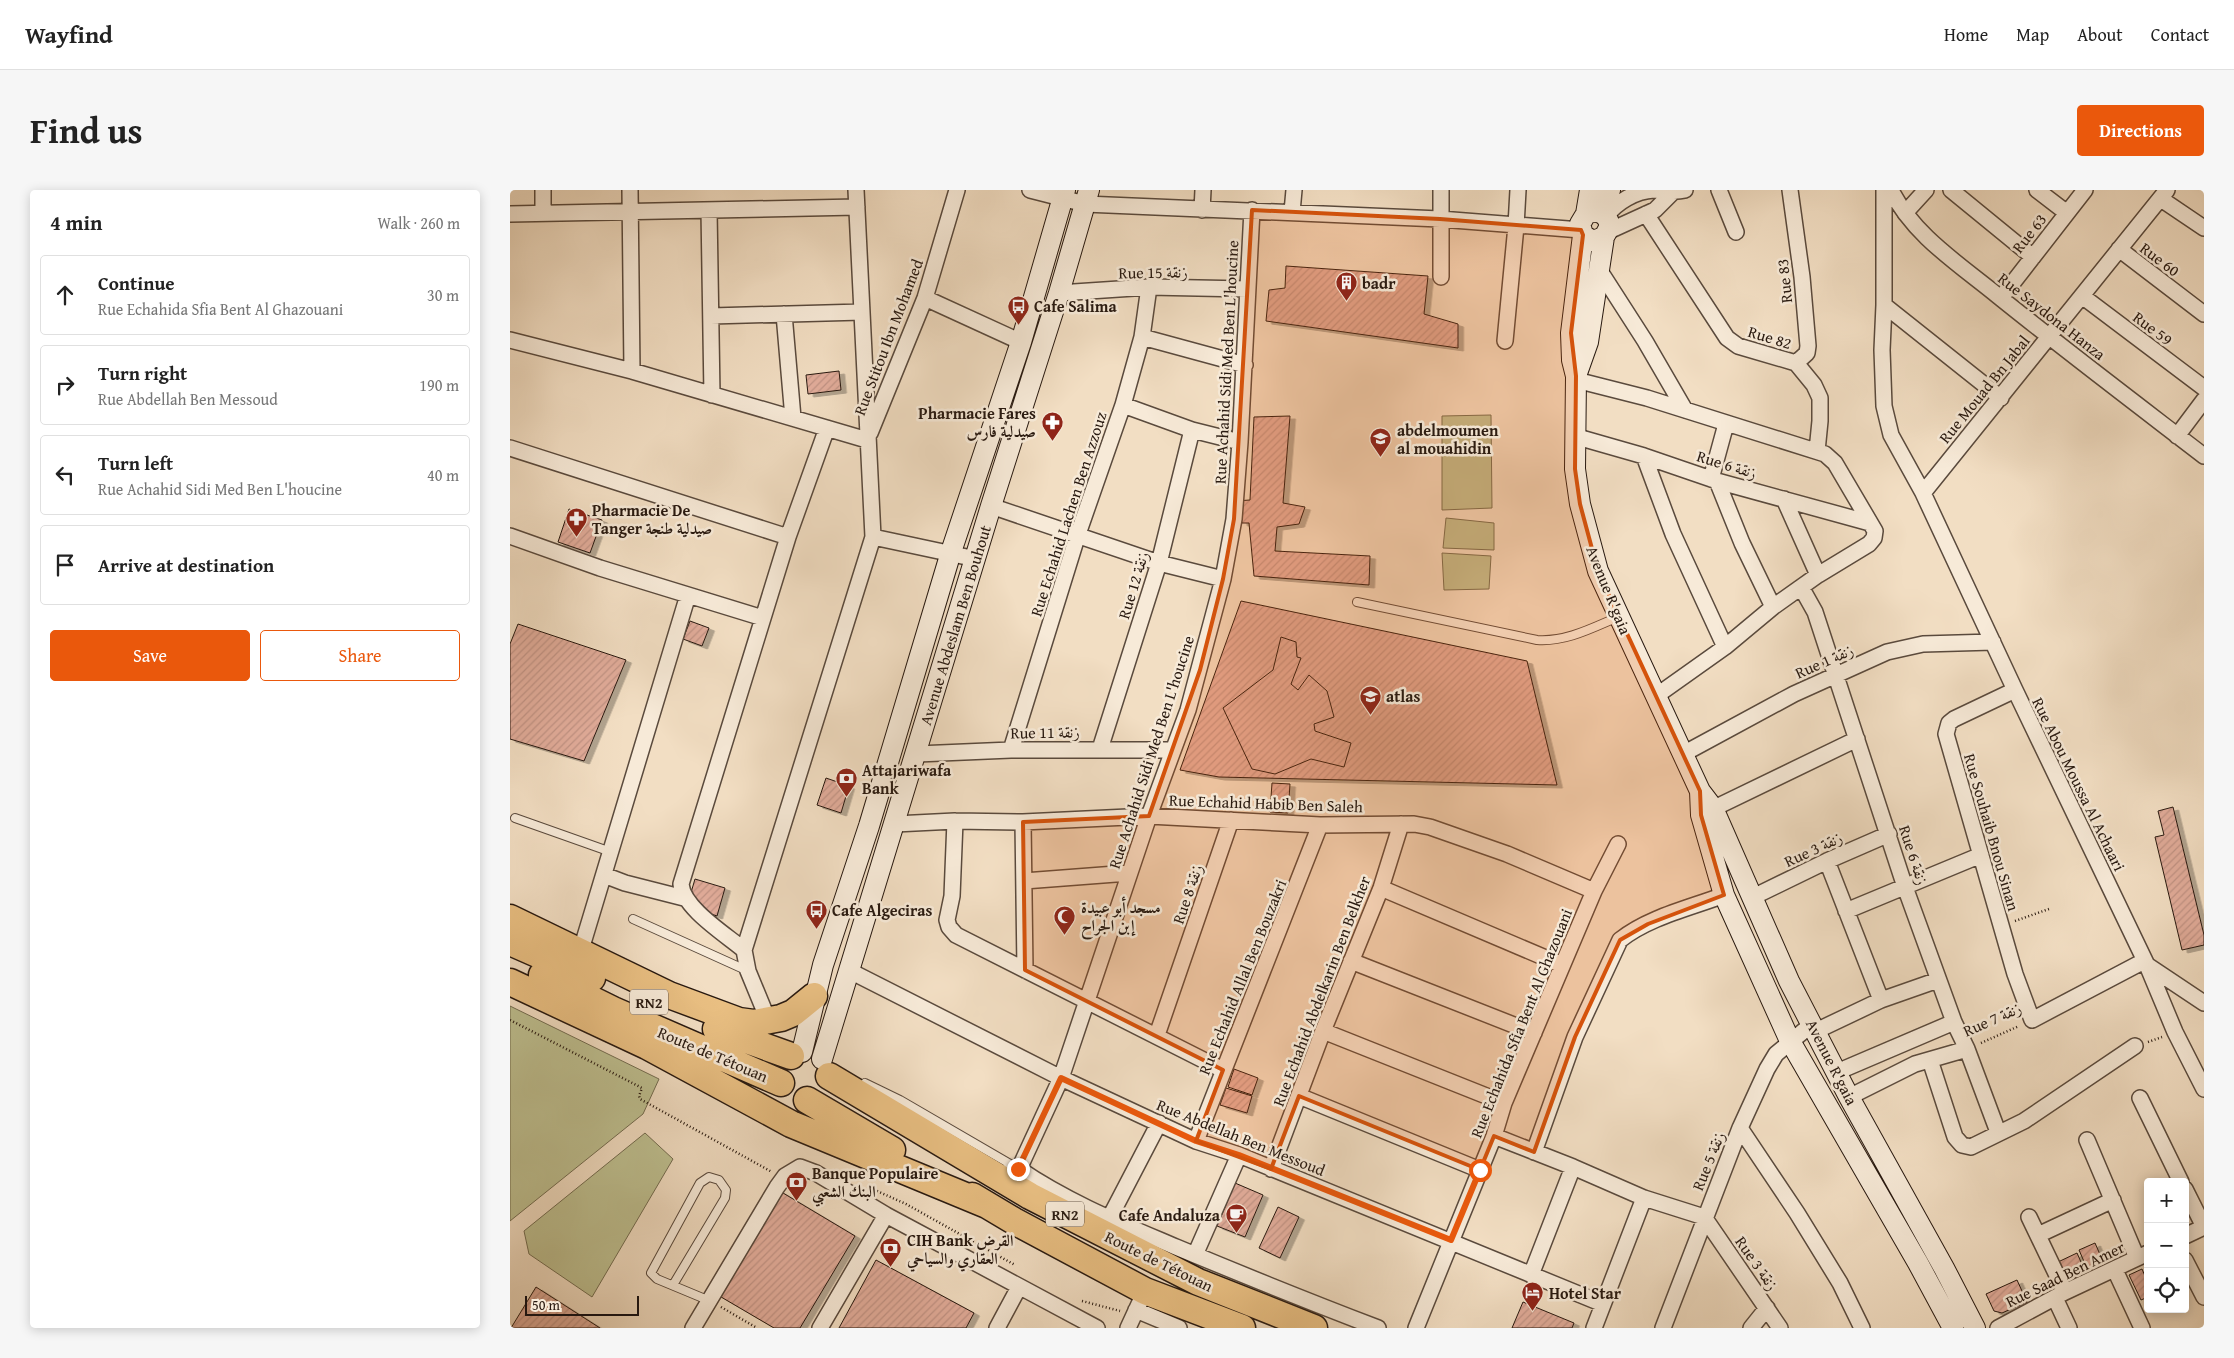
<!DOCTYPE html>
<meta charset="utf-8">
<style>
body{margin:0;font-family:"Gentium Book Plus",Amiri,serif;background:#f6f6f6;color:#222}
.controls{position:absolute;right:15px;bottom:15px;display:grid;overflow:hidden;border-radius:5px;box-shadow:0 2px 12px #0003}
.controls button{width:45px;height:45px;display:grid;place-items:center;padding:0;border:0;border-bottom:1px solid #e0e0e0;background:#fff;color:#222;font:25px sans-serif}
.scale{position:absolute;left:15px;bottom:12px;width:114px;box-sizing:border-box;padding-left:5px;border:2px solid #281910;border-top:0;font-size:14px;line-height:18px;white-space:nowrap;color:#281910;-webkit-text-stroke:4px #f7ead8;paint-order:stroke}
.stop{position:absolute;width:15px;height:15px;margin:-11px;border:4px solid #ea580c;border-radius:50%;background:#fff}
.stop.end{background:#ea580c;border-color:#fff;box-shadow:0 1px 5px #0008}
.list{margin:0;padding:0;list-style:none}
h2{display:flex;justify-content:space-between;align-items:center;height:65px;margin:0;padding:0 20px;font-size:21px}
h2 small{font-size:16px;font-weight:400;color:#767676}
.list li{display:grid;grid-template-columns:32px 1fr auto;gap:15px;align-items:center;box-sizing:border-box;height:80px;margin:0 10px 10px;padding:0 10px;border:1px solid #e0e0e0;border-radius:5px}
.list b{display:block;font-size:19px;white-space:nowrap}
.list p{margin:0;font-size:16px;white-space:nowrap;color:#767676}
.list em{font-size:16px;font-style:normal;color:#767676}
.actions{display:flex;gap:10px;padding:15px 20px}
.actions a{flex:1;padding:11px 0;border:1px solid #ea580c;border-radius:5px;text-align:center;font-size:18px;color:#ea580c}
.actions .main{background:#ea580c;color:#fff}
.icon{flex:none;width:28px;height:28px;fill:none;stroke:currentColor;stroke-width:2;stroke-linecap:round;stroke-linejoin:round}
.map{position:relative;flex:none;width:1694px;height:1138px;overflow:hidden;border-radius:5px}
header{display:flex;align-items:center;gap:30px;box-sizing:border-box;height:70px;padding:0 25px;background:#fff;border-bottom:1px solid #e0e0e0}
header strong{font-size:24px}
nav{display:flex;gap:28px;margin-inline-start:auto;font-size:18px}
.intro{display:flex;align-items:center;justify-content:space-between;box-sizing:border-box;height:120px;padding:0 30px}
h1{margin:0;font-size:35px}
.button{padding:12px 22px;border-radius:5px;background:#ea580c;color:#fff;font-size:18px;font-weight:700}
main{display:flex;gap:30px;padding:0 30px}
aside{flex:1;background:#fff;border-radius:5px;box-shadow:0 2px 12px #0003}
.map>svg:first-child{display:block}
.pitch{fill:#bec091;stroke:#736c50}
.building{fill:url(#building-hatch);stroke:#281910;filter:url(#shadow)}
.lines{fill:none;stroke-linecap:round;stroke-linejoin:round}
.lane-casing{stroke:#5a4a3d;stroke-width:10}
.street-casing{stroke:#5a4a3d;stroke-width:18}
.secondary-casing{stroke:#281910;stroke-width:22}
.highway-casing{stroke:#281910;stroke-width:29}
.path{stroke:#281910;stroke-width:2.5;stroke-dasharray:1 2.5;stroke-linecap:butt}
.lane{stroke:#f7ead8;stroke-width:8}
.street{stroke:#f7ead8;stroke-width:15}
.secondary{stroke:#f7ead8;stroke-width:20}
.highway{stroke:#e9bf82;stroke-width:26}
.route{stroke:#ea580c;stroke-width:6}
.marked{fill:#d5530c;fill-opacity:0.2;stroke:#d5530c;stroke-width:4;stroke-linejoin:round}
.labels{text-anchor:middle;dominant-baseline:central;stroke-width:5;stroke-linejoin:round;paint-order:stroke}
.shield{fill:#f7ead8;stroke:#66584c;stroke-width:1}
.shield-label{font-size:15px;font-weight:bold;fill:#281910}
.street-label{font-size:16px;fill:#281910;stroke:#f7ead8}
.poi-label{font-size:16px;font-weight:bold;fill:#281910;stroke:#f7ead8;text-anchor:start}
</style>
<header>
<strong>Wayfind</strong>
<nav><a>Home</a><a>Map</a><a>About</a><a>Contact</a></nav>
</header>
<div class="intro"><h1>Find us</h1><a class="button">Directions</a></div>
<main>
<aside>
<h2>4 min<small>Walk · 260 m</small></h2>
<ul class="list">
<li><svg class="icon" aria-label="ahead" viewBox="0 0 24 24"><path d="M12 20V5M6 11l6-6 6 6"/></svg><div><b>Continue</b><p>Rue Echahida Sfia Bent Al Ghazouani</p></div><em>30 m</em></li>
<li><svg class="icon" aria-label="right" viewBox="0 0 24 24"><path d="M7 20v-9h11M14 6l5 5-5 5"/></svg><div><b>Turn right</b><p>Rue Abdellah Ben Messoud</p></div><em>190 m</em></li>
<li><svg class="icon" aria-label="left" viewBox="0 0 24 24"><path d="M17 20v-9H6M10 6l-5 5 5 5"/></svg><div><b>Turn left</b><p>Rue Achahid Sidi Med Ben L'houcine</p></div><em>40 m</em></li>
<li><svg class="icon" aria-label="arrive" viewBox="0 0 24 24"><path d="M6 21V4h12l-3 4 3 4H6"/></svg><div><b>Arrive at destination</b></div></li>
</ul>
<div class="actions"><a class="main">Save</a><a>Share</a></div>
</aside>
<div class="map">
<svg width="1694" height="1138" viewBox="0 0 1694 1138">
<defs>
<pattern id="building-hatch" width="6" height="6" patternUnits="userSpaceOnUse" patternTransform="scale(1.25)"><rect width="6" height="6" fill="#e1ac9a"/><path d="M-1 1l2-2M0 6l6-6M5 7l2-2" fill="none" stroke="#c19384"/></pattern>
<filter id="shadow"><feDropShadow dx="5.5" dy="3" stdDeviation="0" flood-color="#0004"/></filter>
</defs>
<rect width="100%" height="100%" fill="#f2dec3"/>
<filter id="stains"><feTurbulence type="fractalNoise" baseFrequency=".004" numOctaves="4"/><feColorMatrix values="0 0 0 0 .2 0 0 0 0 .09 0 0 0 0 .02 0 0 0 .5 -.17"/></filter>
<radialGradient id="worn" r=".72"><stop offset=".6" stop-color="#630" stop-opacity="0"/><stop offset="1" stop-color="#630" stop-opacity=".3"/></radialGradient>
<path class="pitch" d="M981,225l1,93 -50,2v-94z
M936,328l48,5v27l-51,-2z
M932,363l49,3 -2,33 -45,1z
M0,816l149,73 -16,35 -133,107z
M135,943l28,26 -81,138 -63,-43 -5,-23z"/>
<path class="building" d="M776,76l142,10 -4,38 34,10v24l-192,-27 3,-31 16,-2z
M329,181l2,19 -33,4 -2,-19z
M780,226l-7,87 22,4 -6,17 -22,3 -2,24 95,5 -1,29 -115,-9 -5,-53h-7l-7,-22 15,-1 4,-83z
M59,319l33,11 -12,33 -32,-11z
M731,411l286,60 30,124 -338,-8 -39,-7z
M180,431l19,7 -7,18 -19,-7z
M8,434l108,36 -42,101 -74,-22v-95z
M771,447l15,5 1,15 4,1 -10,26 7,6 11,-15 18,16 7,26 -20,7 1,7 36,12 -7,24 -33,-8 -36,15 -23,-5 -29,-61 50,-38z
M316,588l23,8 -8,27 -24,-8z
M762,593l18,1 -2,29 -18,-1z
M1663,617l31,128v10l-22,5 -27,-113 9,-2 -6,-24z
M185,689l30,9 -8,28 -21,-7 -6,-13z
M724,879l24,9 -6,17 -24,-8z
M716,898l26,8 -5,17 -27,-8z
M725,993l28,12 -18,42 -28,-11z
M268,1000l77,46 -55,92h-26l-58,-34z
M768,1017l21,10 -19,41 -21,-10z
M1585,1053l10,23 -16,7 -10,-23z
M1567,1063l11,25 -20,9 -10,-25z
M366,1070l98,53 -8,15h-127z
M1632,1079l6,14v14l-7,3 -12,-25z
M1507,1090l10,22 -25,11 -8,-2 -8,-17z
M26,1097l64,41h-89z
M1013,1112l51,21 -2,5h-60z"/>
<g class="lines">
<defs>
<path id="lane" d="M847,412l180,38c29,2 55,-12 81,-23
M5,628l96,34
M123,729l115,52
M355,893l35,17 117,68
M163,1095l52,-87 1,-8 -7,-10 -10,-3 -9,6 -49,90 6,6 53,22"/>
<path id="street" d="M33,0v23
M120,0l2,181
M520,0l55,14 355,15 141,11
M1209,0l17,42
M1280,0l12,87 6,69 -1,7 -11,10
M1374,0v115l-2,45 2,56 7,29 32,58 92,197 132,275 28,67 29,57
M1381,0c22,45 68,74 107,106 67,54 137,107 206,160
M1441,0l82,67
M1527,0l30,23
M1651,9l43,29
M199,20l3,185
M692,20l1,-20
M782,22l2,-22
M1395,23l21,-23
M0,24l347,-7
M1136,24l81,124 11,8 58,17 18,22 6,13v23l-3,30
M1096,26c11,-14 29,-25 48,-26 12,0 19,3 31,0
M1099,41l46,-21 17,-17
M1609,59l85,65
M1090,81l45,70 40,69
M931,87v-87
M549,103l90,-6 98,2
M1572,106l122,92
M415,108l96,44
M1491,108l84,-108
M1374,115l117,93
M274,124l9,104
M201,126l151,-4
M632,147l103,28
M0,150l122,31 235,69
M995,151l11,-115 2,-36
M1066,190l71,18 178,56 10,9 40,68 -1,7 -5,6 -51,31 -45,32 -48,40 -69,49
M613,215l69,25 48,12
M360,243l55,-135 32,-108
M1064,246l70,20 73,25 153,42
M1667,246l27,-36
M0,258l278,89
M1134,266l29,78 52,113
M1201,289l15,-55
M1207,291l25,62 31,64
M1413,303l244,-303
M1274,309l34,76
M481,316l168,57 64,16
M0,346l90,32 163,50
M363,347l103,22
M1291,397l14,25 90,275 49,135 13,27 31,83
M1505,500l-61,29 -5,4 -3,11 69,240 17,46 112,-59
M590,559l59,-186 33,-133
M501,560l67,-216 45,-129 19,-68 7,-50
M407,564l94,-4h162
M1173,564l111,-60 93,-42 36,-8 70,-2
M1194,623l153,-74
M445,631l-3,75 -5,24 2,7 7,8 267,135
M513,632l2,148
M385,634l60,-3 68,1 126,-6 171,9 94,-1 16,3 77,27 87,37
M1317,671l54,139
M94,685l21,8 59,15
M514,691l105,-8
M871,698l181,77
M1243,707l74,-36 62,-27
M1336,721l135,-56
M234,760c-19,-16 -61,-42 -63,-66l107,-347 39,-109
M70,763l108,-358
M841,771l183,72
M1637,775l57,38
M338,780l213,108 135,63 43,14 364,149
M259,832l-21,-51 -4,-21 129,-413 -17,-347
M813,841l181,72
M1306,841l65,-31 57,-20
M647,845l74,-215
M1420,870l25,77 7,8 9,2 53,-26 111,-75
M1327,882l117,-50
M789,906l181,74
M1339,907l66,-33 52,-15
M1630,908l41,84
M1230,938l57,85 43,70 22,45
M984,946l79,31 71,31 60,19
M1577,950l50,118
M686,951l124,-316
M1024,962l41,-115 45,-97c29,-23 70,-32 104,-45
M509,979l42,-91 88,-262 39,-106 35,-131 11,-60 6,-77 12,-232
M761,979l52,-138 58,-143 20,-64
M499,981l10,-2c48,33 103,55 157,78 67,28 134,55 202,81
M1675,999l19,38
M1194,1027l76,111
M1519,1027l36,75
M599,1029l50,-96
M1528,1045l75,-35
M1675,1046l19,-9
M685,1065l44,-100
M1675,1070l19,37
M1605,1080l27,58
M1021,1085l42,-108
M1545,1108l14,30
M626,1120l43,18
M183,1138l84,-141 8,-11 15,-9 16,6 70,42 211,113
M310,1138l66,-113
M487,1138l22,-41
M618,1138l12,-26
M906,1138l78,-192 10,-33 90,-212 24,-47
M1084,1138l50,-130
M1153,1138l77,-200 27,-59 9,-15 36,-30
M1241,1138l16,-20
M1488,1138l67,-36 83,-39"/>
<path id="secondary" d="M1076,24l4,-24
M1093,24l7,-24
M1073,45l-12,98 1,27 4,16 -1,93 5,35 18,67 102,220 13,17 76,173 60,116 95,171 31,60
M1066,186l12,-34 16,-105 6,-11c-3,-13 -12,-17 -24,-12l-6,10 3,11 10,6 11,-4
M1190,601l1,24 23,80 66,146 128,222 35,65
M292,862l21,-87 46,-139 82,-274 70,-210 44,-152
M312,869l169,-553 68,-213 30,-103"/>
<path id="highway" d="M0,728l159,77 70,26 15,2 27,-5 12,-5 21,-17
M0,752l82,36
M32,785l71,35 168,73
M0,792l137,64 144,78 196,81
M206,839l75,27
M319,886l201,120 168,86 116,46
M297,910l85,50
M462,1006l42,25 131,70 97,37"/>
</defs>
<use href="#lane" class="lane-casing"/>
<use href="#street" class="street-casing"/>
<use href="#secondary" class="secondary-casing"/>
<use href="#highway" class="highway-casing"/>
<path class="path" d="M1505,731l34,-12
M0,830l132,68 -3,8 1,3 132,73
M1638,852l14,-5
M1471,853l38,-17
M367,1001l29,13 109,61
M572,1111l38,10
M211,1117l36,21"/>
<use href="#lane" class="lane"/>
<use href="#street" class="street"/>
<use href="#secondary" class="secondary"/>
<use href="#highway" class="highway"/>
</g>
<g class="lines">
<path class="route" d="M508,979l43,-91 135,63 43,14 212,85 29,-70"/>
</g>
<path class="marked" d="M742,20l188,9 141,11 2,5 -12,98 5,43 -1,93 5,35 18,67 102,220 1,24 23,80 -76,29 -28,16 -45,97 -41,115 -40,-16 -14,34 -181,-74 -28,73 -75,-28 27,-71 -198,-100 -2,-148 126,-6 51,-146 23,-91 11,-60z"/>
<defs>
<symbol id="building-pin" viewBox="-11 -11 22 30"><path d="M0 17L-7.5 6A9.5 9.5 0 1 1 7.5 6Z" fill="#8f2418" stroke="#f7ead8"/><path d="M-4-6H4V6H1V3H-1V6H-4ZM-2.5-4.3h1.7v1.8h-1.7ZM.8-4.3h1.7v1.8H.8ZM-2.5-1h1.7V.8h-1.7ZM.8-1h1.7V.8H.8Z" fill="#fff"/></symbol>
<symbol id="bus-pin" viewBox="-11 -11 22 30"><path d="M0 17L-7.5 6A9.5 9.5 0 1 1 7.5 6Z" fill="#8f2418" stroke="#f7ead8"/><path d="M-5-6H5V4H4V6H2V4H-2V6H-4V4H-5ZM-3.5-4V0h7V-4ZM-3.5 1.2v1.5H-2V1.2ZM2 1.2v1.5H3.5V1.2Z" fill="#fff"/></symbol>
<symbol id="pharmacy-pin" viewBox="-11 -11 22 30"><path d="M0 17L-7.5 6A9.5 9.5 0 1 1 7.5 6Z" fill="#8f2418" stroke="#f7ead8"/><path d="M-2-6h4v4h4v4h-4v4h-4v-4h-4v-4h4Z" fill="#fff"/></symbol>
<symbol id="school-pin" viewBox="-11 -11 22 30"><path d="M0 17L-7.5 6A9.5 9.5 0 1 1 7.5 6Z" fill="#8f2418" stroke="#f7ead8"/><path d="M0-5L7-2L0 1L-7-2ZM-4 1L0 2.5L4 1V4Q0 6-4 4Z" fill="#fff"/></symbol>
<symbol id="bank-pin" viewBox="-11 -11 22 30"><path d="M0 17L-7.5 6A9.5 9.5 0 1 1 7.5 6Z" fill="#8f2418" stroke="#f7ead8"/><path d="M-6-4H6V4H-6ZM0-2.3a2.3 2.3 0 1 0 0 4.6a2.3 2.3 0 1 0 0-4.6Z" fill="#fff"/></symbol>
<symbol id="mosque-pin" viewBox="-11 -11 22 30"><path d="M0 17L-7.5 6A9.5 9.5 0 1 1 7.5 6Z" fill="#8f2418" stroke="#f7ead8"/><path d="M3.5-4.9A6 6 0 1 0 3.5 4.9A5 5 0 1 1 3.5-4.9Z" fill="#fff"/></symbol>
<symbol id="cafe-pin" viewBox="-11 -11 22 30"><path d="M0 17L-7.5 6A9.5 9.5 0 1 1 7.5 6Z" fill="#8f2418" stroke="#f7ead8"/><path d="M-5.5-4.5H6V0H3Q3 3.5 0 3.5H-2.5Q-5.5 3.5-5.5 0ZM3-3.2v2h1.7v-2ZM-6 4.5H4V6H-6Z" fill="#fff"/></symbol>
<symbol id="hotel-pin" viewBox="-11 -11 22 30"><path d="M0 17L-7.5 6A9.5 9.5 0 1 1 7.5 6Z" fill="#8f2418" stroke="#f7ead8"/><path d="M-6-4.5h1.5V1H6V5H4.5V3h-9V5H-6ZM-4 0a1.8 1.8 0 1 1 3.6 0ZM.5 0V-2.5h3Q6-2.5 6 0Z" fill="#fff"/></symbol>
</defs>
<g fill-rule="evenodd">
<use href="#building-pin" x="824" y="80" width="25" height="34"/>
<use href="#bus-pin" x="496" y="104" width="25" height="34"/>
<use href="#pharmacy-pin" x="530" y="220" width="25" height="34"/>
<use href="#school-pin" x="858" y="236" width="25" height="34"/>
<use href="#pharmacy-pin" x="54" y="316" width="25" height="34"/>
<use href="#school-pin" x="848" y="494" width="25" height="34"/>
<use href="#bank-pin" x="324" y="576" width="25" height="34"/>
<use href="#bus-pin" x="294" y="708" width="25" height="34"/>
<use href="#mosque-pin" x="542" y="714" width="25" height="34"/>
<use href="#bank-pin" x="274" y="980" width="25" height="34"/>
<use href="#cafe-pin" x="714" y="1012" width="25" height="34"/>
<use href="#bank-pin" x="368" y="1046" width="25" height="34"/>
<use href="#hotel-pin" x="1010" y="1090" width="25" height="34"/>
</g>
<g class="labels">
<g class="shield">
<rect x="120" y="799.5" width="38" height="25" rx="4"/>
<rect x="536" y="1011.5" width="38" height="25" rx="4"/>
</g>
<g class="shield-label">
<text x="139" y="812">RN2</text>
<text x="555" y="1024">RN2</text>
</g>
<g class="street-label">
<text transform="translate(1519 43) rotate(-52)">Rue 63</text>
<text transform="translate(1650 69) rotate(37)">Rue 60</text>
<text transform="translate(643 82) rotate(-1)">Rue 15 زنقة</text>
<text transform="translate(1274 91) rotate(-96)">Rue 83</text>
<text transform="translate(1542 126) rotate(38)">Rue Saydona Hanza</text>
<text transform="translate(1643 138) rotate(37)">Rue 59</text>
<text transform="translate(378 147) rotate(-69)">Rue Stitou Ibn Mohamed</text>
<text transform="translate(1260 147) rotate(17)">Rue 82</text>
<text transform="translate(716 172) rotate(-87)">Rue Achahid Sidi Med Ben L'houcine</text>
<text transform="translate(1474 199) rotate(-51)">Rue Mouad Bn Jabal</text>
<text transform="translate(1217 274) rotate(17)">Rue 6 زنقة</text>
<text transform="translate(558 324) rotate(-72)">Rue Echahid Lachen Ben Azzouz</text>
<text transform="translate(623 395) rotate(-73)">Rue 12 زنقة</text>
<text transform="translate(1099 400) rotate(68)">Avenue R'gaia</text>
<text transform="translate(445 435) rotate(-73)">Avenue Abdeslam Ben Bouhout</text>
<text transform="translate(1314 471) rotate(-24)">Rue 1 زنقة</text>
<text transform="translate(535 542) rotate(-1)">Rue 11 زنقة</text>
<text transform="translate(641 562) rotate(-72)">Rue Achahid Sidi Med Ben L'houcine</text>
<text transform="translate(1569 594) rotate(64)">Rue Abou Moussa Al Achaari</text>
<text transform="translate(756 613) rotate(2)">Rue Echahid Habib Ben Saleh</text>
<text transform="translate(1482 642) rotate(74)">Rue Souhaib Bnou Sinan</text>
<text transform="translate(1303 659) rotate(-25)">Rue 3 زنقة</text>
<text transform="translate(1404 665) rotate(72)">Rue 6 زنقة</text>
<text transform="translate(677 704) rotate(-71)">Rue 8 زنقة</text>
<text transform="translate(732 787) rotate(-68)">Rue Echahid Allal Ben Bouzakri</text>
<text transform="translate(811 801) rotate(-69)">Rue Echahid Abdelkarin Ben Belkher</text>
<text transform="translate(1482 829) rotate(-24)">Rue 7 زنقة</text>
<text transform="translate(1011 833) rotate(-68)">Rue Echahida Sfia Bent Al Ghazouani</text>
<text transform="translate(203 864) rotate(23)">Route de Tétouan</text>
<text transform="translate(1322 872) rotate(63)">Avenue R'gaia</text>
<text transform="translate(731 947) rotate(22)">Rue Abdellah Ben Messoud</text>
<text transform="translate(1198 971) rotate(-68)">Rue 5 زنقة</text>
<text transform="translate(649 1071) rotate(26)">Route de Tétouan</text>
<text transform="translate(1247 1073) rotate(55)">Rue 3 زنقة</text>
<text transform="translate(1555 1084) rotate(-26)">Rue Saad Ben Amer</text>
</g>
<g class="poi-label">
<text x="852" y="93">badr</text>
<text x="524" y="116">Cafe Salima</text>
<text x="526" y="223" text-anchor="end">Pharmacie Fares<tspan x="526" dy="18">صيدلية فارس</tspan></text>
<text x="887" y="240">abdelmoumen<tspan x="887" dy="18">al mouahidin</tspan></text>
<text x="82" y="320">Pharmacie De<tspan x="82" dy="18">Tanger صيدلية طنجة</tspan></text>
<text x="876" y="506">atlas</text>
<text x="352" y="580">Attajariwafa<tspan x="352" dy="18">Bank</tspan></text>
<text x="571" y="717">مسجد أبو عبيدة<tspan x="571" dy="18">إبن الجراح</tspan></text>
<text x="322" y="720">Cafe Algeciras</text>
<text x="302" y="983">Banque Populaire<tspan x="302" dy="18">البنك الشعبي</tspan></text>
<text x="710" y="1025" text-anchor="end">Cafe Andaluza</text>
<text x="397" y="1050">CIH Bank القرض<tspan x="397" dy="18">العقاري والسياحي</tspan></text>
<text x="1039" y="1103">Hotel Star</text>
</g>
</g>
<rect width="100%" height="100%" filter="url(#stains)"/>
<rect width="100%" height="100%" fill="url(#worn)"/>
</svg>
<div class="controls">
<button>+</button>
<button>−</button>
<button><svg class="icon" aria-label="locate" viewBox="0 0 24 24"><circle cx="12" cy="12" r="6"/><path d="M12 2v4M12 18v4M2 12h4M18 12h4"/></svg></button>
</div>
<div class="scale">50 m</div>
<div class="stop" style="left:970px;top:980px"></div>
<div class="stop end" style="left:508px;top:979px"></div>
</div>
</main>
